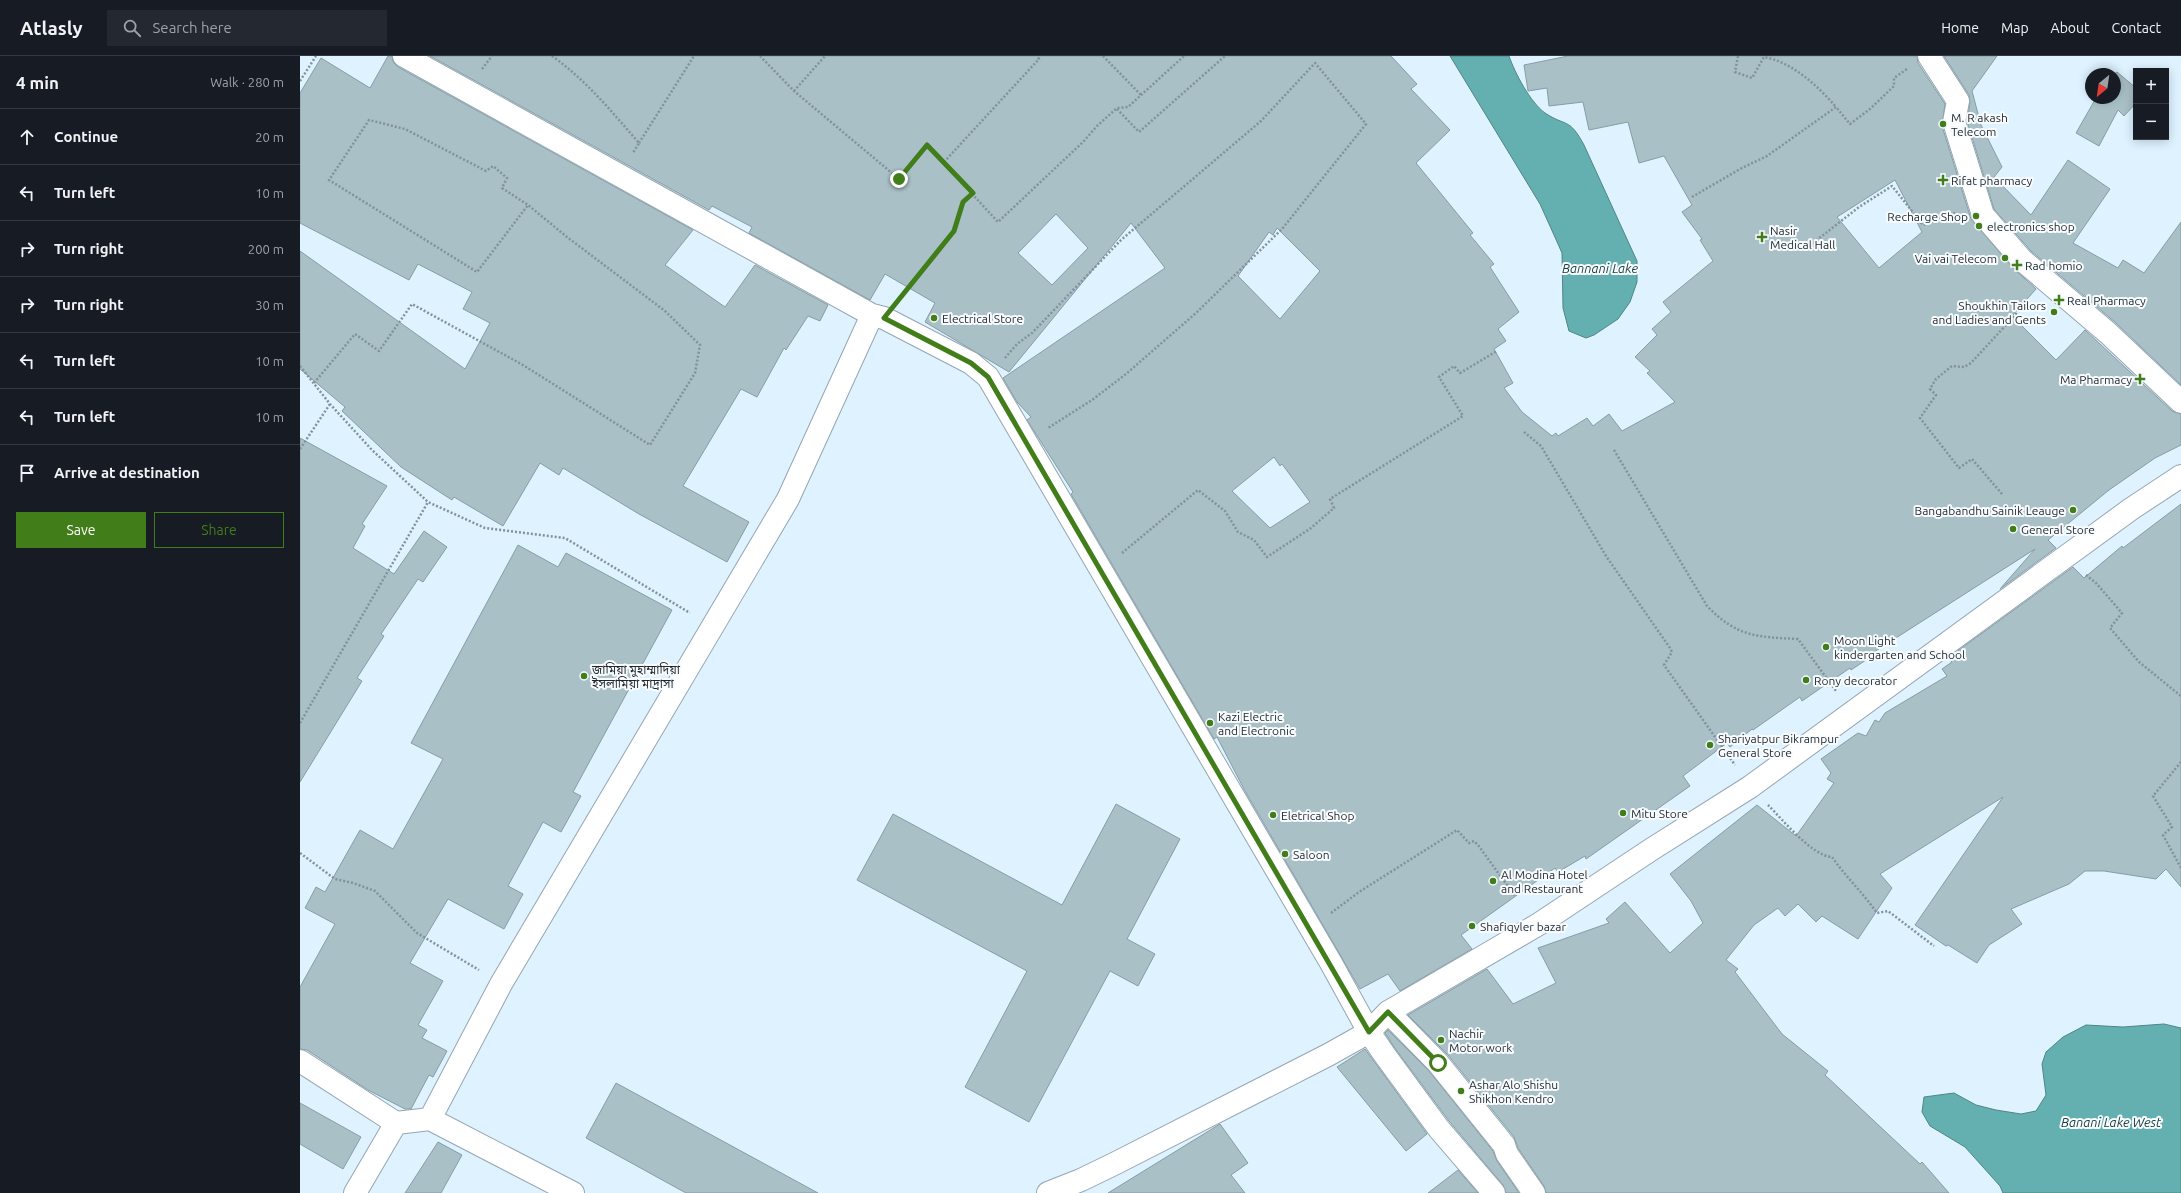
<!DOCTYPE html>
<meta charset="utf-8">
<style>
body{margin:0;font-family:Ubuntu,"Noto Sans Bengali",sans-serif;background:#242831;color:#f1f3f6}
.controls{position:absolute;right:12px;top:12px;display:grid;overflow:hidden;border-radius:0px;box-shadow:0 2px 10px #0003}
.controls button{width:36px;height:36px;display:grid;place-items:center;padding:0;border:0;border-bottom:1px solid #363941;background:#171b24;color:#f1f3f6;font:20px sans-serif}
.compass{position:absolute;left:1785px;top:12px;width:36px;height:36px;border-radius:50%;background:#171b24;box-shadow:0 2px 10px #0003;rotate:209deg}
.stop{position:absolute;width:12px;height:12px;margin:-9px;border:3px solid #417d18;border-radius:50%;background:#fff}
.stop.end{background:#417d18;border-color:#fff;box-shadow:0 1px 4px #0008}
.list{margin:0;padding:0;list-style:none}
h2{display:flex;justify-content:space-between;align-items:center;height:52px;margin:0;padding:0 16px;font-size:17px}
h2 small{font-size:13px;font-weight:400;color:#9ea1a6}
.list li{display:grid;grid-template-columns:26px 1fr auto;gap:12px;align-items:center;box-sizing:border-box;height:56px;padding:0 16px;border-top:1px solid #363941}
.list b{display:block;font-size:15px;white-space:nowrap}
.list em{font-size:13px;font-style:normal;color:#9ea1a6}
.actions{display:flex;gap:8px;padding:12px 16px}
.actions a{flex:1;padding:9px 0;border:1px solid #417d18;border-radius:0px;text-align:center;font-size:14px;color:#417d18}
.actions .main{background:#417d18;color:#fff}
.icon{flex:none;width:22px;height:22px;fill:none;stroke:currentColor;stroke-width:2;stroke-linecap:round;stroke-linejoin:round}
.map{position:relative;flex:none;width:1881px;height:1137px;overflow:hidden}
header{display:flex;align-items:center;gap:24px;box-sizing:border-box;height:56px;padding:0 20px;background:#171b24;border-bottom:1px solid #363941}
header strong{font-size:19px}
nav{display:flex;gap:22px;margin-inline-start:auto;font-size:14px}
.search{width:280px;height:36px;background:#242831;display:flex;align-items:center;gap:10px;box-sizing:border-box;padding:0 14px;border-radius:0px;color:#9ea1a6;font-size:15px}
main{display:flex}
aside{flex:1;background:#171b24}
.map>svg:first-child{display:block}
.water{fill:#64afb0;stroke:#4f8688}
.building{fill:#a9c0c7;stroke:#879da4;fill-rule:evenodd}
.lines{fill:none;stroke-linecap:round;stroke-linejoin:round}
.minor-casing{stroke:#94a6b2;stroke-width:24}
.path{stroke:#83919a;stroke-width:2.5;stroke-dasharray:2 2;stroke-linecap:butt}
.minor{stroke:#fff;stroke-width:22}
.route{stroke:#417d18;stroke-width:5}
.poi-dot{fill:#417d18;stroke:#f8fcff;stroke-width:1.5}
.labels{text-anchor:middle;dominant-baseline:central;stroke-width:4;stroke-linejoin:round;paint-order:stroke}
.poi-label{font-size:12px;fill:#1f262b;stroke:#f8fcff;text-anchor:start}
.water-label{font-size:13px;font-style:italic;fill:#163b3b;stroke:#f8fcff}
</style>
<header>
<strong>Atlasly</strong>
<div class="search"><svg class="icon" aria-label="search" viewBox="0 0 24 24"><circle cx="10" cy="10" r="6"/><path d="M15 15l6 6"/></svg>Search here</div>
<nav><a>Home</a><a>Map</a><a>About</a><a>Contact</a></nav>
</header>
<main>
<aside>
<h2>4 min<small>Walk · 280 m</small></h2>
<ul class="list">
<li><svg class="icon" aria-label="ahead" viewBox="0 0 24 24"><path d="M12 20V5M6 11l6-6 6 6"/></svg><div><b>Continue</b></div><em>20 m</em></li>
<li><svg class="icon" aria-label="left" viewBox="0 0 24 24"><path d="M17 20v-9H6M10 6l-5 5 5 5"/></svg><div><b>Turn left</b></div><em>10 m</em></li>
<li><svg class="icon" aria-label="right" viewBox="0 0 24 24"><path d="M7 20v-9h11M14 6l5 5-5 5"/></svg><div><b>Turn right</b></div><em>200 m</em></li>
<li><svg class="icon" aria-label="right" viewBox="0 0 24 24"><path d="M7 20v-9h11M14 6l5 5-5 5"/></svg><div><b>Turn right</b></div><em>30 m</em></li>
<li><svg class="icon" aria-label="left" viewBox="0 0 24 24"><path d="M17 20v-9H6M10 6l-5 5 5 5"/></svg><div><b>Turn left</b></div><em>10 m</em></li>
<li><svg class="icon" aria-label="left" viewBox="0 0 24 24"><path d="M17 20v-9H6M10 6l-5 5 5 5"/></svg><div><b>Turn left</b></div><em>10 m</em></li>
<li><svg class="icon" aria-label="arrive" viewBox="0 0 24 24"><path d="M6 21V4h12l-3 4 3 4H6"/></svg><div><b>Arrive at destination</b></div></li>
</ul>
<div class="actions"><a class="main">Save</a><a>Share</a></div>
</aside>
<div class="map">
<svg width="1881" height="1137" viewBox="0 0 1881 1137">
<rect width="100%" height="100%" fill="#def2ff"/>
<path class="water" d="M1150,0h59c6,17 21,46 36,57 21,14 24,4 39,32l53,116v21l-7,20 -12,17 -24,16 -8,3 -17,-7 -6,-23 -1,-55 -8,-18 -14,-31z
M1864,968l17,4v165h-178l-3,-7 -35,-39 -35,-21 -8,-14 2,-15 30,-4 22,12 20,5 25,4 15,-3 10,-16 -4,-31 4,-12 17,-15 23,-12 37,2z"/>
<path class="building" d="M88,0h4l1,6 5,5 295,163 -28,35 60,42 30,-42 73,40 -8,16 -12,-5 -22,34 -2,-2 -27,49 -16,-8 -58,97 66,36 -22,40 -88,-48 -76,-46 -4,7 -19,-12 -37,63 -49,-29 -2,3 -51,-33 -59,-56 3,-4 -45,-38v-118l165,118 25,-46 -27,-14 9,-17 -54,-28 -9,16 -109,-57v-130l21,-35 49,30z
M130,0h961l26,28 -6,5 39,41 -34,33 57,70 -3,2 24,29 -4,3 29,45 -21,17 8,12 -12,8 19,34 -9,5 18,24 30,24 4,-3 2,3 29,-18 6,8 16,-12 13,17 53,-29 -28,-29 3,-2 -15,-14 22,-22 -5,-6 19,-17 -8,-10 50,-41 -13,-21 2,-1 -20,-27 10,-7 -28,-49 -25,7 -11,-41 -39,8 -6,-28 -34,4 -2,-18 -19,3 -4,-26 44,-9h349l1,7 27,41 -3,22 29,93 42,49 23,21 -24,27 44,44 29,-30 87,81 9,3v31l-26,13 -46,32 -61,50 8,8 -56,41 35,-40 -161,103 1,2 -24,16 -1,-2 -48,33 -2,-4 -47,33 -1,-1 -22,18 -3,-4 -44,33 7,10 -104,73 -1,-3 -27,16 -3,-4 -94,67 11,14 -72,42 -12,-17 -28,15 -115,-198 -28,-54 -3,2 -143,-245 2,-2 -46,-72 4,-3 -14,-15 -14,-24 162,-110 -34,-45 -122,149 -84,-50 10,-19 -50,-29 -15,26 -121,-67 3,-6 -40,-21 -3,4zM1595,124l27,52 -43,36 -42,-51zM756,158l32,34 -36,37 -34,-32zM977,172l43,43 -40,48 -42,-43 31,-44 4,3zM974,401l6,9 2,-2 28,38 -40,26 -38,-37z
M1644,0h53l-25,35 9,34 21,42 -8,10 37,38 37,-55 42,29 -37,54 45,25 5,-8 21,13 37,-51v163l-65,-62 -85,-72 -37,-42 -27,-88 3,-18 -1,-8z
M1817,16l19,16v15l-12,13 -6,-6 -19,36 -23,-13 20,-35h19l-1,-24z
M0,382l87,48 -25,38 3,2 -12,22 41,26 30,-43 23,16 -24,35 -5,-3 -37,55 3,2 -27,42 5,3 -62,101z
M1881,448v383l-15,-18 -10,10 -52,-8h-19l-16,13 -58,25 11,15 -33,21 -12,18 -29,-18 -2,1 -31,-21 88,-128 -123,77 12,14 -34,51 -36,-23 -6,6 -18,-18 -13,12 -7,-8 -24,17 -28,35 12,9 -3,3 47,62 46,37 -3,4 95,89 2,-2 27,31h-403l-2,-7 -26,-38 -4,-11 -66,-82 -40,-40 79,-46 26,35 43,-21 -18,-35 71,-25 -3,-4 19,-17 45,51 33,-30 -12,-22 -21,-27 87,-69 39,31 38,-53 -7,-4 4,-6 -10,-14 37,-26 8,3 9,-16 4,2 6,-9 62,-37 -5,-7 10,-7 -4,-4 125,-91 11,11 38,-32 1,2z
M218,489l40,22 8,-14 106,57 -99,182 8,4 -20,36 -18,-10 -35,64 15,8 -19,35 -56,-30 -38,64 33,18 -25,44 9,5 -5,8 25,13 -14,26 -4,-2 -18,34h-6l-37,-19 -61,-40 -7,-1v-62l35,-63 -30,-16 11,-21 9,5 35,-62 33,19 50,-90 -32,-16z
M816,748l64,35 -53,100 28,15 -17,32 -28,-15 -81,151 -64,-35 62,-116 -170,-91 36,-66 169,91z
M1088,974l41,41 64,80 4,10 22,32h-13l-3,-8 -54,-64 -55,-74 -9,-14z
M1065,993l62,85 -21,17 -69,-84z
M316,1027l202,110h-132l-100,-55z
M0,1047l61,34 -18,32 -43,-25z
M920,1068l28,39 -17,12 14,18h-137z
M138,1086l24,13 -21,38h-36z
M1158,1114l20,23h-50z"/>
<g class="lines">
<defs>
<path id="minor" d="M104,0l468,259 12,3 87,45 17,14 343,586 38,69 15,22 55,75 55,64
M1629,0l29,45 -4,21 29,93 39,45 86,73 73,69
M1088,956l50,51 66,82 3,9 27,39
M0,1005l96,62
M130,1063l71,-135 287,-485 84,-184
M55,1137l41,-70 34,-4 143,74
M748,1137l33,-13 33,-16 214,-109 41,-23 19,-20 151,-88 113,-75 98,-62 381,-278 50,-33"/>
</defs>
<use href="#minor" class="minor-casing"/>
<path class="path" d="M252,0c34,24 60,56 87,87l-6,10
M460,0l34,35 105,88 28,-34 71,77 85,-80 14,-16 20,-18 11,-1 56,-51
M803,0l38,39
M1438,0l-3,16 17,6 12,-21c28,5 54,29 72,50
M182,13l10,-13
M0,25l16,-25
M494,35l31,-35
M817,53l22,23 86,-76
M339,87l55,-87
M644,106l95,-103 -2,-3
M1392,141l48,-28 27,-13 69,-49 14,17 20,-15 24,-23v-8l13,-9
M1513,187l46,-36 33,-21 31,39 32,-12
M601,241l53,-66 9,-29 10,-9
M705,302l12,-14 15,-11 89,-93 140,-119 54,-58 51,61 -84,105 -86,84 -70,61 -34,26 -44,28
M0,310l30,38 42,46 56,52 57,26 80,10 125,75
M14,327l41,-49 24,17 33,-47 111,61 127,80 45,-72 5,-28 -35,-34 -98,-74 -39,-32 -51,67 -148,-92 40,-60 36,9 81,42 7,-5 14,12 -5,10 26,17
M1224,376l17,14 65,110 64,92 2,4 -8,13 71,100
M0,393l30,-45
M1314,394l93,156c30,31 50,31 91,33l38,52
M1702,438l-30,-35 -13,9 -39,-50 16,-23 -6,-6 6,-10 16,-13 12,1 7,-4 58,-63
M822,497l76,-63 27,21 13,21 16,8 13,17 44,-29 23,-20 -4,-9 133,-83 -24,-39 15,-11 6,7 37,-22
M1786,519l10,8 26,30 -12,15 29,34 42,34
M0,667l128,-221
M1881,706l-28,34 19,31 -9,8 18,33
M1468,749c15,15 44,51 64,52 14,20 31,36 45,56l11,-2 46,35
M0,797l35,26 18,4 22,8 42,42 62,37
M1031,857l28,-21 98,-62 12,13 5,-2 4,4 37,51"/>
<use href="#minor" class="minor"/>
</g>
<g class="lines">
<path class="route" d="M599,123l28,-34 46,48 -10,9 -9,29 -70,87 87,45 17,14 381,655 19,-20 50,51"/>
</g>
<g class="poi-dot">
<circle cx="1643" cy="68" r="4"/>
<path d="M1641 118h4v4h4v4h-4v4h-4v-4h-4v-4h4z"/>
<circle cx="1676" cy="160" r="4"/>
<circle cx="1679" cy="170" r="4"/>
<path d="M1460 175h4v4h4v4h-4v4h-4v-4h-4v-4h4z"/>
<circle cx="1705" cy="202" r="4"/>
<path d="M1715 203h4v4h4v4h-4v4h-4v-4h-4v-4h4z"/>
<path d="M1757 238h4v4h4v4h-4v4h-4v-4h-4v-4h4z"/>
<circle cx="1754" cy="256" r="4"/>
<circle cx="634" cy="262" r="4"/>
<path d="M1838 317h4v4h4v4h-4v4h-4v-4h-4v-4h4z"/>
<circle cx="1773" cy="454" r="4"/>
<circle cx="1713" cy="473" r="4"/>
<circle cx="1526" cy="591" r="4"/>
<circle cx="284" cy="620" r="4"/>
<circle cx="1506" cy="624" r="4"/>
<circle cx="910" cy="667" r="4"/>
<circle cx="1410" cy="689" r="4"/>
<circle cx="1323" cy="757" r="4"/>
<circle cx="973" cy="759" r="4"/>
<circle cx="985" cy="798" r="4"/>
<circle cx="1193" cy="825" r="4"/>
<circle cx="1172" cy="870" r="4"/>
<circle cx="1141" cy="984" r="4"/>
<circle cx="1161" cy="1035" r="4"/>
</g>
<g class="labels">
<g class="poi-label">
<text x="1651" y="61">M. R akash<tspan x="1651" dy="14">Telecom</tspan></text>
<text x="1651" y="124">Rifat pharmacy</text>
<text x="1668" y="160" text-anchor="end">Recharge Shop</text>
<text x="1687" y="170">electronics shop</text>
<text x="1470" y="174">Nasir<tspan x="1470" dy="14">Medical Hall</tspan></text>
<text x="1697" y="202" text-anchor="end">Vai vai Telecom</text>
<text x="1725" y="209">Rad homio</text>
<text x="1767" y="244">Real Pharmacy</text>
<text x="1746" y="249" text-anchor="end">Shoukhin Tailors<tspan x="1746" dy="14">and Ladies and Gents</tspan></text>
<text x="642" y="262">Electrical Store</text>
<text x="1832" y="323" text-anchor="end">Ma Pharmacy</text>
<text x="1765" y="454" text-anchor="end">Bangabandhu Sainik Leauge</text>
<text x="1721" y="473">General Store</text>
<text x="1534" y="584">Moon Light<tspan x="1534" dy="14">kindergarten and School</tspan></text>
<text x="292" y="613">জামিয়া মুহাম্মাদিয়া<tspan x="292" dy="14">ইসলামিয়া মাদ্রাসা</tspan></text>
<text x="1514" y="624">Rony decorator</text>
<text x="918" y="660">Kazi Electric<tspan x="918" dy="14">and Electronic</tspan></text>
<text x="1418" y="682">Shariyatpur Bikrampur<tspan x="1418" dy="14">General Store</tspan></text>
<text x="1331" y="757">Mitu Store</text>
<text x="981" y="759">Eletrical Shop</text>
<text x="993" y="798">Saloon</text>
<text x="1201" y="818">Al Modina Hotel<tspan x="1201" dy="14">and Restaurant</tspan></text>
<text x="1180" y="870">Shafiqyler bazar</text>
<text x="1149" y="977">Nachir<tspan x="1149" dy="14">Motor work</tspan></text>
<text x="1169" y="1028">Ashar Alo Shishu<tspan x="1169" dy="14">Shikhon Kendro</tspan></text>
</g>
<g class="water-label">
<text x="1300" y="212">Bannani Lake</text>
<text x="1811" y="1066">Banani Lake West</text>
</g>
</g>
</svg>
<div class="controls">
<button>+</button>
<button>−</button>
</div>
<svg class="compass" viewBox="-18 -18 36 36"><path d="M0-13l5 13h-10z" fill="#e53935"/><path d="M0 13l5-13h-10z" fill="#9ea1a6"/></svg>
<div class="stop" style="left:1138px;top:1007px"></div>
<div class="stop end" style="left:599px;top:123px"></div>
</div>
</main>
